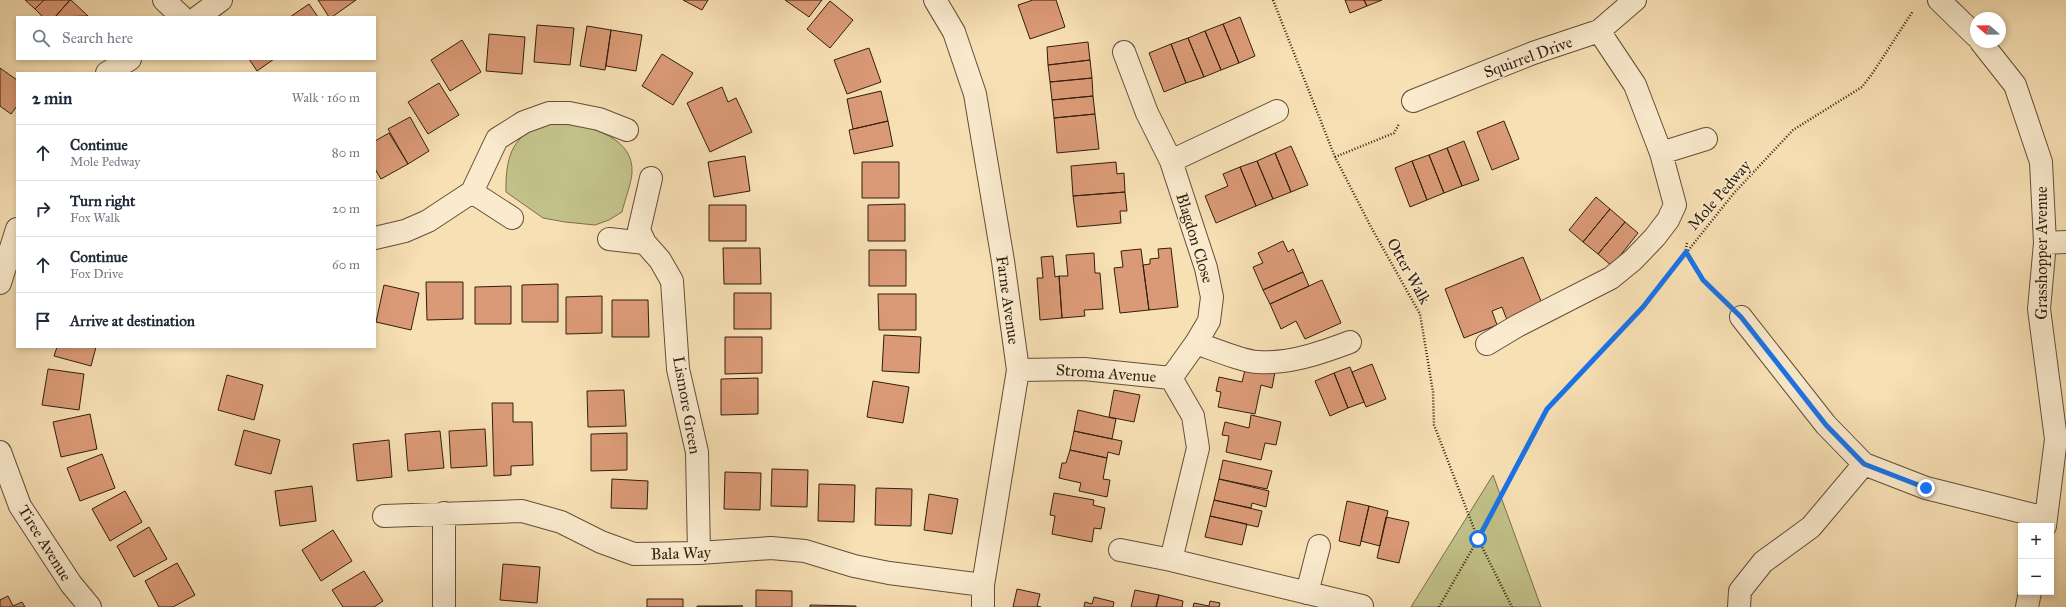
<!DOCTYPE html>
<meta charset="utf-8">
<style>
body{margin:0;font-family:"IM FELL Great Primer",serif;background:#f6f6f7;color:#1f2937}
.controls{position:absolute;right:12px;bottom:12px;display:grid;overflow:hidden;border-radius:0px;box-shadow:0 2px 6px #0003}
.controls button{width:36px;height:36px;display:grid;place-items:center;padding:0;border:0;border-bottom:1px solid #e0e1e3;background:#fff;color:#1f2937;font:20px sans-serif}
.compass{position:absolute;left:1970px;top:12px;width:36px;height:36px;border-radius:50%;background:#fff;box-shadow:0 2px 6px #0003;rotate:290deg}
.stop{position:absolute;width:12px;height:12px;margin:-9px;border:3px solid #1a73e8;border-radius:50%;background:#fff}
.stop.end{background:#1a73e8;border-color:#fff;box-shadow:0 1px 4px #0008}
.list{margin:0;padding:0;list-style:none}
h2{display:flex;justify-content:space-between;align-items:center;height:52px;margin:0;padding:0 16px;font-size:17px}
h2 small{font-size:13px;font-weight:400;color:#747a83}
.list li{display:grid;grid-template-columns:26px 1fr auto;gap:12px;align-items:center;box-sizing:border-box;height:56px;padding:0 16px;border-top:1px solid #e0e1e3}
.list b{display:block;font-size:15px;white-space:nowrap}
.list p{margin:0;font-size:13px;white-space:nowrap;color:#747a83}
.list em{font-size:13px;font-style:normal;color:#747a83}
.icon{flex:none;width:22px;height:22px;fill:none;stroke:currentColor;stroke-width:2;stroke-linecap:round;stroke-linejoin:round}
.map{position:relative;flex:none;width:2066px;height:607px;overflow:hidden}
.search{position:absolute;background:#fff;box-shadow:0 2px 6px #0003;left:16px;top:16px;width:360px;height:44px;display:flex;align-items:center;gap:10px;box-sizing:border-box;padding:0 14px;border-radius:0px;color:#747a83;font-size:15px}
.panel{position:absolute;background:#fff;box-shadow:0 2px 6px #0003;left:16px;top:72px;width:360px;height:276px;border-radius:0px}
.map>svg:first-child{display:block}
.green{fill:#c2c189;stroke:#7a704c}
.building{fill:#db9a77;stroke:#321e0e}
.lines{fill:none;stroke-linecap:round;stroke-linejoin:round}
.minor-casing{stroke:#634e38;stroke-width:24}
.path{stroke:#321e0e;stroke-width:2.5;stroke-dasharray:1 2;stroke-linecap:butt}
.minor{stroke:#faebce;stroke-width:22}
.route{stroke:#1a73e8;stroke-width:5}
.labels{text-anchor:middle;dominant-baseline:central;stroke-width:3;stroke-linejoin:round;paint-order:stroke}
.street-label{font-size:16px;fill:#321e0e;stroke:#faebce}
</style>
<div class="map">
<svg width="2066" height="607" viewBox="0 0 2066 607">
<rect width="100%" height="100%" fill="#f7e0b4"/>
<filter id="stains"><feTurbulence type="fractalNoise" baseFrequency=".005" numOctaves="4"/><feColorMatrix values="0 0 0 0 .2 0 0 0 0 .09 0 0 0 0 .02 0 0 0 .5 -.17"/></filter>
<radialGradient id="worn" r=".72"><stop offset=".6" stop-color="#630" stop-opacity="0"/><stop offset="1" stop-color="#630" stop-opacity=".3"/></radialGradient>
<path class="green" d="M565,122c27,6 69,15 67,51 -1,12 -7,26 -10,39l-13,8 -14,5 -30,-3 -22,-4 -37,-26c-1,-45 12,-66 59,-70z
M1493,475l48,132h-130z"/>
<path class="building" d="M25,0h19l-9,9z
M44,0h26l-15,17h-12l-8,-8z
M70,0h1l17,16 -33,1z
M318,0h38l-24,17h-3z
M683,0h25l-6,10z
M785,0h37l-13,17z
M1033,0h23l9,27 -35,12 -12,-34z
M1345,0h19l3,6 -17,7z
M1364,0h18l-15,6z
M830,1l23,19 -23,28 -23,-19z
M309,4l9,13h-28z
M1240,17l15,39 -16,7 -16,-39z
M1223,24l16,39 -18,7 -16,-39z
M537,25l37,3 -4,37 -36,-3z
M587,26l24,4 -6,40 -25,-4z
M611,30l31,5 -6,36 -30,-5z
M1205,31l16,39 -17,7 -16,-39z
M489,34l36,3 -3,37 -36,-3z
M1188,38l16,39 -18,6 -15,-39z
M462,40l19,32 -31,19 -19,-31z
M1088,42l2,18 -42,5 -1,-18z
M1171,44l15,39 -22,9 -15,-39z
M869,48l12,34 -34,12 -13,-34z
M662,54l31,19 -20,32 -31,-19z
M249,59h25l-17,12z
M1090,60l2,18 -42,4 -2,-17z
M0,68l17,12v26l-6,8 -11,-8z
M1092,78l1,18 -41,4 -2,-18z
M439,83l20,32 -31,19 -20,-32z
M722,87l6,15 8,-4 16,34 -42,20 -23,-49z
M881,91l7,30 -35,8 -6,-30z
M1093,96l2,18 -41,4 -2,-18z
M1095,114l4,35 -42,4 -3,-35z
M410,117l19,34 -21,13 -20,-35z
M888,121l5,25 -39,8 -5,-24z
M1504,121l15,38 -27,11 -15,-38z
M389,133l19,31 -27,15 -6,-10v-28z
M1464,141l15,39 -17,6 -15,-38z
M1291,146l17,39 -17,7 -16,-39z
M1447,148l15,38 -18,7 -15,-38z
M1275,153l16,39 -18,7 -16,-38z
M1429,155l15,38 -17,7 -15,-39z
M745,156l5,35 -36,6 -6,-35z
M1257,161l16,38 -17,7 -16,-39z
M1412,161l15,39 -17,7 -15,-39z
M862,162h37v36h-37z
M1116,162l1,12 7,-1 1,19 -52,4 -2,-30z
M1240,167l16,39 -40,17 -11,-27 23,-10 -5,-12z
M1125,192l2,19h-7l1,12 -44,4 -4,-31z
M1596,197l14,12 -27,33 -14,-12z
M905,204v37h-37v-36z
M709,205h37v36h-37z
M1610,209l15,13 -27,32 -15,-12z
M1625,222l13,11 -26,33 -14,-12z
M1283,241l5,11 5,-3 10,23 -40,18 -10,-23 10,-4 -5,-10z
M723,248h37l1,36h-37z
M1171,248l7,59 -29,3 -6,-45 7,-1v-5l9,-1 -1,-9z
M1141,249l8,61 -29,3 -6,-45 9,-1 -2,-16z
M869,250h37v36h-37z
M1094,253l1,20h5l3,36 -19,1 1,6 -23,2 -3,-42h9l-2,-21z
M1053,256l2,21 4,-1 3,42 -22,2 -3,-42h6l-2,-21z
M1523,257l20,49 -36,14 -5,-13 -10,4 5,14 -33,13 -19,-49z
M1303,272l6,14 -39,18 -7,-14z
M1322,280l19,43 -36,16 -9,-18 -15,8 -11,-25z
M426,282h37v37l-36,1z
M558,284v38h-36v-37z
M384,285l35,8 -8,37 -35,-8z
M511,286v38h-36v-37z
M734,293h37v36h-37z
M878,294h38v36h-37z
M602,296v37l-36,1v-37z
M612,300h36l1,37h-37z
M884,335l37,2 -2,36 -37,-2z
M725,337h37v36l-37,1z
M57,347h39l-5,19 -37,-10z
M1372,364l14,35 -20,8 -14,-35z
M1246,366l29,6 -3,16 -11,-3 -6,29 -37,-7 3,-15 -5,-1 3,-14 23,5z
M1350,367l14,35 -16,6 -14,-35z
M48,369l36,5 -5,36 -37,-5z
M1334,373l14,35 -18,8 -15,-35z
M227,375l36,10 -9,35 -36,-10z
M758,378v36l-37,1v-36z
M873,381l36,6 -6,36 -36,-6z
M624,390l2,36 -38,1 -1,-36z
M1114,390l26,5 -6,27 -25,-5z
M492,403h21v19h19l1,43 -22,1v9l-17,1z
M1078,410l38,9 -4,20 -38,-8z
M90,414l7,35 -36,8 -8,-35z
M1251,415l30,7 -5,23 -11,-2 -4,17 -35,-8 3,-16 -7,-1 3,-13 24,6z
M485,429l2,37 -36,2 -2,-37z
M244,430l36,10 -9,34 -36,-9z
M440,431l4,37 -36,3 -3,-37z
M1074,431l48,10 -3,14 -11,-3 -1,6 -37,-8z
M627,433v37l-36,1v-37z
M389,440l3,37 -35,4 -4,-37z
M1070,450l37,8 -4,21 7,1 -3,17 -28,-6 2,-8 -22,-5 3,-15h4z
M102,454l13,34 -35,13 -13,-33z
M1223,460l49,11 -5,18 -48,-10z
M772,469l36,1 -1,37 -36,-1z
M725,472l36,1 -1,37 -36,-1z
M612,479l36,2 -1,28 -36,-1z
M1219,479l50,12 -3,16 -14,-4 -1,5 -37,-8z
M819,484l36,1 -1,37 -36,-1z
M312,486l4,35 -36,5 -5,-35z
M876,488l36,1 -1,37 -36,-1z
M125,491l17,31 -32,19 -18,-32z
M1054,493l40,7 -1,5 12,3 -4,21 -7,-1 -2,14 -40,-8 3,-18 -5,-1z
M929,494l29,5 -6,35 -28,-4z
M1214,500l48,11 -4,16 -48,-11z
M1347,501l22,5 -9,40 -21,-5z
M1369,506l19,5 -8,35 -19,-5z
M1210,516l37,8 -5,21 -37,-8z
M1386,517l23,5 -10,41 -22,-5z
M149,527l18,32 -33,18 -17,-31z
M333,530l19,31 -31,20 -19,-31z
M177,563l18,32 -22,12h-14l-14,-26z
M503,564l37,3 -3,36 -37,-3z
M364,571l19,30 -9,6h-31l-11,-17z
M1017,589l23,5 -3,12 4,1h-28z
M756,590l36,1v16h-36z
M1135,590l24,5 -3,12h-25z
M1159,595l24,6 -1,6h-26z
M8,596l5,10 9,-4 3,5h-25v-7z
M1094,597l20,5 -1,5h-29l1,-5 7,2z
M647,599h36v8h-36z
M1210,601l10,2 -1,4h-26l1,-4 15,3z
M810,605l46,1v1h-46z
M697,606h46l-46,1z"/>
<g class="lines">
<defs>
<path id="minor" d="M164,0l18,17
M935,0l19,32 21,62 28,167 15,109 -35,215v22
M1939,0l37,36
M198,17l23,-17
M1981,42l34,43 26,77 4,81 -6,66 17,130 -11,87
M1124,52l23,61 24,48 35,107 6,29 -3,24 -13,22 -25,35
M107,73l23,-14
M1413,101l120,-48 66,-22 36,-31
M1661,153l45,-14
M1171,161l106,-50
M651,178l-12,52 6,13 15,17 12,21 6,88 19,83 2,101
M472,192l40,26
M375,238l30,-7 23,-10 44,-29 25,-53 27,-17 25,-9h20l30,6 28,11
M609,239l36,4
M2045,243l21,-1
M0,283l17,-54
M1741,317l85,108 38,39 62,24 120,30
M1196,343c15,5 48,19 62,19 31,2 63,-9 92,-20
M1487,344l30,-18 94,-48 22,-18 22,-23 13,-17 7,-15 -14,-52 -26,-68 -36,-54
M1018,370l66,-1 87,9 22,38 5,32 -27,112 191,46
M0,452l20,54 51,78 19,23
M384,516l138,-5 39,11 40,20 33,12 65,-1 72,-5 34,3 49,15 35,7 94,12
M1120,550l51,10
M1307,593l12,-47
M444,607v-94
M1739,607l1,-16 23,-29 48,-35 53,-63
M2027,607l3,-15"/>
</defs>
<use href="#minor" class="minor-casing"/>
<path class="path" d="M1273,0l62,157 36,70 49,87 13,78 1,33 44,114 34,68
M1335,157l59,-24 5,-9
M1687,243l-2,10 18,27 19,19
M1439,607l39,-68 69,-130 96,-102 91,-114 59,-63 69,-43 10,-13 41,-63"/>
<use href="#minor" class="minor"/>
</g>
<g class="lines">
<path class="route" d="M1478,539l69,-130 96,-102 43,-55 17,28 38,37 85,108 38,39 62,24"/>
</g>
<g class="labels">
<g class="street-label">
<text transform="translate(1528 57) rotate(-20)">Squirrel Drive</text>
<text transform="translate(1719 195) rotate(-49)">Mole Pedway</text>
<text transform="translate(1195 238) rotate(73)">Blagdon Close</text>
<text transform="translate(2041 253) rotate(-90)">Grasshopper Avenue</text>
<text transform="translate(1409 271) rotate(61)">Otter Walk</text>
<text transform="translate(1008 300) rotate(82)">Farne Avenue</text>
<text transform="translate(1106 373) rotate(4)">Stroma Avenue</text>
<text transform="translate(687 405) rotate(80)">Lismore Green</text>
<text transform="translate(45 543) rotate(58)">Tiree Avenue</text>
<text transform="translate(681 553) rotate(-2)">Bala Way</text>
</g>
</g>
<rect width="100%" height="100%" filter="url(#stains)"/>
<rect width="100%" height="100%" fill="url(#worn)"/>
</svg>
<div class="controls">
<button>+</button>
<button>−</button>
</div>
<svg class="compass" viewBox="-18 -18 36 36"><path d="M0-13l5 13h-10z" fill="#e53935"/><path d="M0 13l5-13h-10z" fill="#747a83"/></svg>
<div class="stop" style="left:1478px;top:539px"></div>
<div class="stop end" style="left:1926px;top:488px"></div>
<div class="search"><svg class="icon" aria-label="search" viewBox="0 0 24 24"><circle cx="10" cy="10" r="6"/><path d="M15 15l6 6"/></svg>Search here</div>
<section class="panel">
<h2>2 min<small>Walk · 160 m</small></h2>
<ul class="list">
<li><svg class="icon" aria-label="ahead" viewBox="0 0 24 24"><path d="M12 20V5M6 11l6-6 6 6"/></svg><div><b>Continue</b><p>Mole Pedway</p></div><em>80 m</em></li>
<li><svg class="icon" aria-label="right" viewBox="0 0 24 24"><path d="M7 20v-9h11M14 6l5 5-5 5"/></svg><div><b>Turn right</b><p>Fox Walk</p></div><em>20 m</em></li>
<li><svg class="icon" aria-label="ahead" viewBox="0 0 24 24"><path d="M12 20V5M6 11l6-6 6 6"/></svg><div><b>Continue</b><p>Fox Drive</p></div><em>60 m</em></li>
<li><svg class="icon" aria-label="arrive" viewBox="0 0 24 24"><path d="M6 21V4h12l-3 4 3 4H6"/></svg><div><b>Arrive at destination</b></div></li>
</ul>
</section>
</div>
